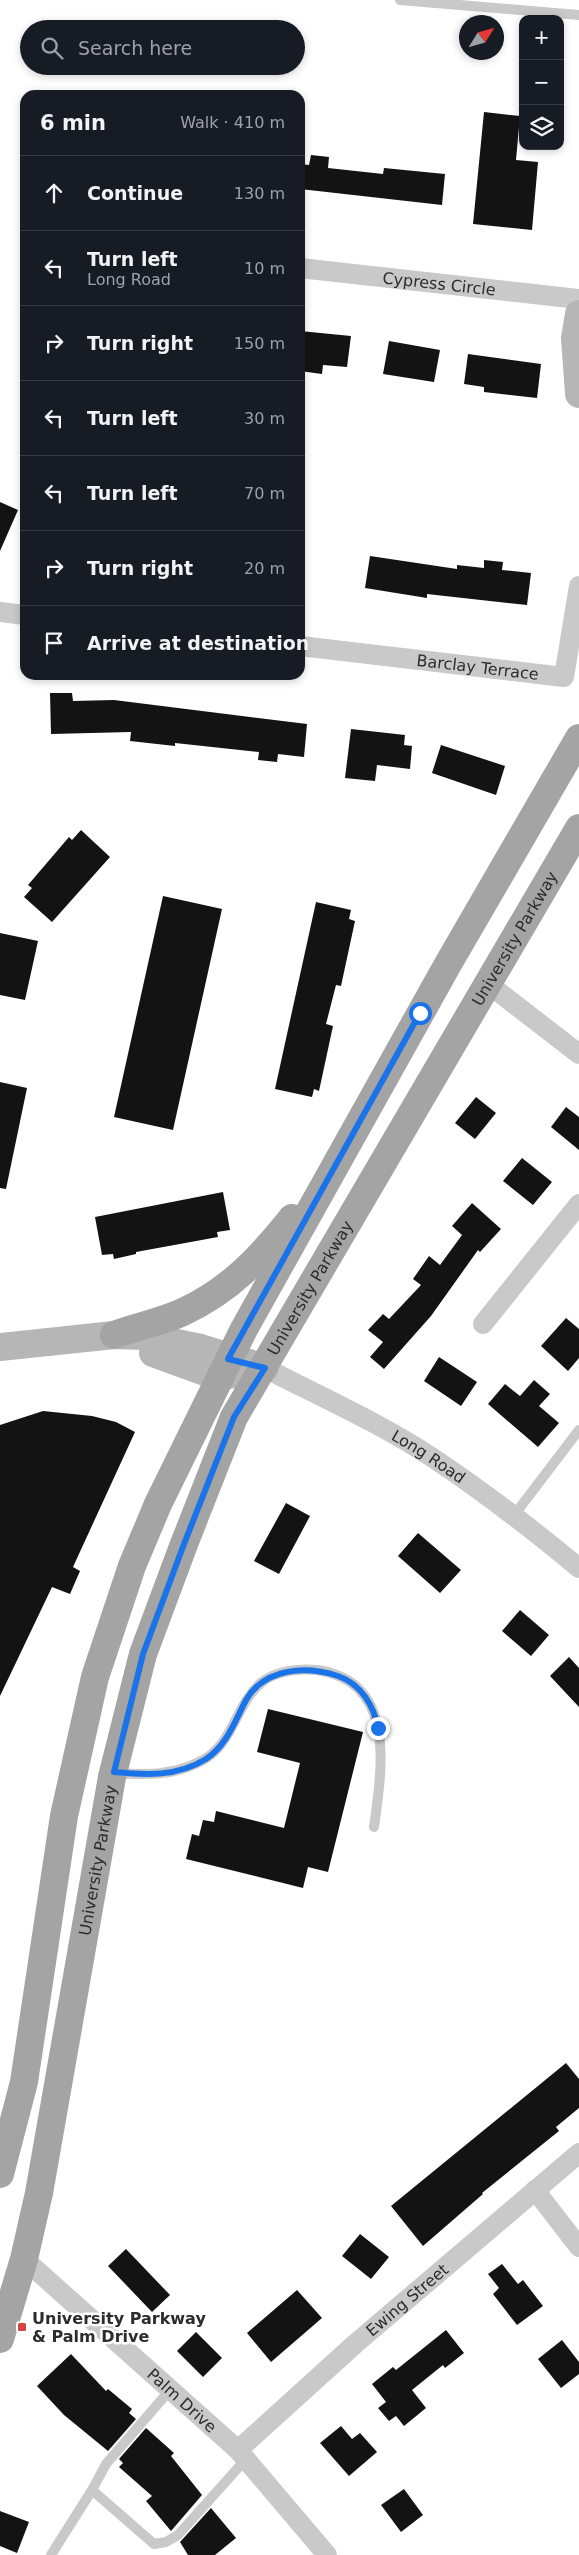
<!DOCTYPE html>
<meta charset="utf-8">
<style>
body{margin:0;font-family:"DejaVu Sans",sans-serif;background:#242831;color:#f1f3f6}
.controls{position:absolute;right:15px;top:15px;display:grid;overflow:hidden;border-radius:10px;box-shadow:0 2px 8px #0003}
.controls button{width:45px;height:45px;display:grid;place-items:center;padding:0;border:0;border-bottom:1px solid #363941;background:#171b24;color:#f1f3f6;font:25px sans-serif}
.compass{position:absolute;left:459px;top:15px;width:45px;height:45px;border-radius:50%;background:#171b24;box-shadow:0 2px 8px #0003;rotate:53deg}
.stop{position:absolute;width:15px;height:15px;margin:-11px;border:4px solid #1a73e8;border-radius:50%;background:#fff}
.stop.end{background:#1a73e8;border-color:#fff;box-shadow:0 1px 5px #0008}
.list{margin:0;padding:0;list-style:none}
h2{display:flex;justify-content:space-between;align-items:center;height:65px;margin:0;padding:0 20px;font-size:21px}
h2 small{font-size:16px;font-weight:400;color:#9ea1a6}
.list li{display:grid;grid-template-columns:32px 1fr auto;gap:15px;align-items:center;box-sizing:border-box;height:75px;padding:0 20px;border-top:1px solid #363941}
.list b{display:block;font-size:19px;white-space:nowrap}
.list p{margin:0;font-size:16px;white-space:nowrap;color:#9ea1a6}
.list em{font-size:16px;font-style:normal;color:#9ea1a6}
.icon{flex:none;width:28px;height:28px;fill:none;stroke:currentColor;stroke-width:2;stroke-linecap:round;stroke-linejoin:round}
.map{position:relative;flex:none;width:579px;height:2555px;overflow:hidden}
.search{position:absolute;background:#171b24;box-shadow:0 2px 8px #0003;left:20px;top:20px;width:285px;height:55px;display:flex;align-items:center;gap:12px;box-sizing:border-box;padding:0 18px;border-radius:28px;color:#9ea1a6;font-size:19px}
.panel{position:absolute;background:#171b24;box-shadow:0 2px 8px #0003;left:20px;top:90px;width:285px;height:590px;border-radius:15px}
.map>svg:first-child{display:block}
.building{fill:#131313}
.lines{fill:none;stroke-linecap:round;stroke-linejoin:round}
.lane{stroke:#c9c9c9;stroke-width:10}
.street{stroke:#c9c9c9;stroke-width:20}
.secondary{stroke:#b6b6b6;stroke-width:28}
.primary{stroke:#a4a4a4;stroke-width:28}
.route{stroke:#1a73e8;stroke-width:6}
.poi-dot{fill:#d04741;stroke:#fff;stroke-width:2}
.labels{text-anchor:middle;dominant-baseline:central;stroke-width:5;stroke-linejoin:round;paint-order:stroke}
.street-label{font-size:16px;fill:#2c2c2c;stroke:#fff}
.poi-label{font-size:16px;font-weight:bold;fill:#2c2c2c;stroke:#fff;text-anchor:start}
</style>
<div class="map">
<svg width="579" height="2555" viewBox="0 0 579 2555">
<rect width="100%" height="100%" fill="#fff"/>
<path class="building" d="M484,112l36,4 -4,44 22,2 -6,68 -59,-6z
M311,155l18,2 -1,11 55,6 1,-6 61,6 -3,31 -142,-16v-25l9,1z
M300,331l51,5 -4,31 -24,-2 -1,9 -22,-3z
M389,341l51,9 -6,32 -51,-8z
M468,354l73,10 -4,34 -53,-6v-5l-20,-3z
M0,502l18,8 -18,41z
M370,556l87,13v-4l27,3v-8l19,2 -1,8 29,3 -4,32 -100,-11v4l-62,-10z
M50,693h22l1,8 41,-1 193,24 -3,33 -26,-3 -1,8 -19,-2 1,-8 -84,-9v3l-45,-5 1,-9 -80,2z
M351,729l54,6 -1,10 8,1 -2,23 -33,-4 -2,16 -30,-3z
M441,745l64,21 -9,29 -64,-22z
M81,830l29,27 -58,65 -28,-25 8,-9 -4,-3 41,-48 3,3z
M163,896l59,13 -49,221 -59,-13z
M316,902l35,8 -2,9 6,2 -14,65 -5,-1 -10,39 7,2 -14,65 -5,-2 -2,8 -37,-8z
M0,933l38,8 -13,59 -25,-5z
M0,1082l27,6 -21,101 -6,-1z
M476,1097l20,16 -21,26 -20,-16z
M566,1107l13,10v33l-28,-23z
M522,1158l30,24 -19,23 -30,-24z
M223,1192l7,38 -13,2 1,5 -82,15v2l-22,5 -1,-5 -11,1 -7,-38z
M472,1203l29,26 -21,23 -2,-2 -47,66 -47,53 -14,-12 13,-15 -15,-12 15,-16 6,5 32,-34 -8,-6 16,-23 11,9 22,-30 -10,-9z
M566,1318l13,11v29l-11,13 -27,-25z
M439,1357l38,25 -16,24 -37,-25z
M534,1380l16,14 -11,12 20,17 -21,24 -50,-43 17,-20 15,12z
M43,1411l49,5 24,6 19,10 -62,135 7,4 -10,23 -18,-7 -52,109v-271z
M286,1503l24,13 -31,58 -25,-13z
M418,1533l43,37 -21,23 -42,-37z
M520,1610l29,25 -18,21 -29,-25z
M569,1657l10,11v39l-29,-31z
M268,1709l95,23 -35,140 -20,-5 -5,21 -117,-29 6,-25 7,2 4,-16 11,2 2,-11 68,17 16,-65 -43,-11z
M566,2063l13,16v29l-23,19 3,4 -77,62 1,1 -60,52 -32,-40z
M360,2234l29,23 -18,22 -29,-23z
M126,2249l44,46 -18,17 -44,-46z
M502,2264l16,20 5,-4 20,26 -26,19 -24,-31 6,-6 -11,-14z
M297,2290l25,28 -51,44 -24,-29z
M446,2330l18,23 -19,15 -2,-3 -31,25 14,18 -22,18 -8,-10 -7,5 -11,-13 8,-6 -14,-18 21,-17 3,3z
M196,2332l26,26 -19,19 -26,-26z
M562,2340l17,22v12l-18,14 -23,-29z
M71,2354l35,37 2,-2 24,20 -3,4 7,6 -28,32 -44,-36 -27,-29z
M341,2426l11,13 8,-6 17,19 -28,24 -29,-33z
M146,2428l28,25 -3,3 31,39 -31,36 -25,-30 6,-5 -33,-29 4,-4 -4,-4z
M404,2489l19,26 -22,17 -20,-27z
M211,2508l25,30 -21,17h-27l-8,-13z
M0,2511l29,11 -12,31 -17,-7z"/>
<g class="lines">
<path class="lane" d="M400,0l179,15
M515,1514l64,-84
M115,1773c32,2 59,3 88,-13 31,-17 33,-57 59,-78 14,-11 37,-14 55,-12 80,11 65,99 57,157
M170,2390l-64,74 -14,26 62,54 12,-2 12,-7 68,-76
M51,2555l41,-65"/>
<g class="street">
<path id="s1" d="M300,268l279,31"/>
<path d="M0,612l25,3"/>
<path id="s2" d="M300,646l264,31 15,-91"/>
<path d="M487,983l92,71"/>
<path d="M483,1324l96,-120"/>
<path id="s3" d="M265,1368c56,29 115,55 168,90 51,34 99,71 146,110"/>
<path d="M535,2190l44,57"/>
<path id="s4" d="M24,2259l214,191 89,105"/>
<path id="s5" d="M238,2450l117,-106 224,-191"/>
</g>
<path class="secondary" d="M579,314l-4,24 4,56
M0,1347l114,-12 29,1 58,12 64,20
M153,1353l66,24 24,-5"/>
<g class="primary">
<path d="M114,1335c23,-9 48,-13 69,-23 46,-21 78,-55 109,-94"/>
<path d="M0,2174l24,-92 40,-266 31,-139 37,-111 26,-62 86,-175 204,-365 131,-226"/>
<path id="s6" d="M0,2339l24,-80 15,-66 73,-416 31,-123 41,-110 50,-127 345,-589"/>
</g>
</g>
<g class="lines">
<path class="route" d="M378,1728c-4,-22 -17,-44 -40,-52 -31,-10 -73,-9 -92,24 -11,21 -19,45 -40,59 -29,18 -60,16 -92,13l29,-118 41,-110 50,-127 31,-49 -37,-9 192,-346"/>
</g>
<rect class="poi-dot" x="17" y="2322" width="10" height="10" rx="2.5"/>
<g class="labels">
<g class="street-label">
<text stroke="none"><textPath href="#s1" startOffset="140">Cypress Circle</textPath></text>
<text stroke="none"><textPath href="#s2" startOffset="179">Barclay Terrace</textPath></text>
<text stroke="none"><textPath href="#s6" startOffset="1509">University Parkway</textPath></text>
<text stroke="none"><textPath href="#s6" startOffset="1104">University Parkway</textPath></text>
<text stroke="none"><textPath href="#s3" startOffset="186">Long Road</textPath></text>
<text stroke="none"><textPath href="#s6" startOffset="489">University Parkway</textPath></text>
<text stroke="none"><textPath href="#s5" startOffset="226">Ewing Street</textPath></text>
<text stroke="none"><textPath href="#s4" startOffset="212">Palm Drive</textPath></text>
</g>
<g class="poi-label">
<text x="32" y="2318">University Parkway<tspan x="32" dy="18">&amp; Palm Drive</tspan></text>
</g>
</g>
</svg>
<div class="controls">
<button>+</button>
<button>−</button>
<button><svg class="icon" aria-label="layers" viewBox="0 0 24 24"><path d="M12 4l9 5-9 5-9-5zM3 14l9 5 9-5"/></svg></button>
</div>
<svg class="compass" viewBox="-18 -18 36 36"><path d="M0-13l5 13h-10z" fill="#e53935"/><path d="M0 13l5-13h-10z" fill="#9ea1a6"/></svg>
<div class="stop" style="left:420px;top:1013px"></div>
<div class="stop end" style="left:378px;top:1728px"></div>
<div class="search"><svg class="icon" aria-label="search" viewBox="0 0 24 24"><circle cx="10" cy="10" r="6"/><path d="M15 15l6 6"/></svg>Search here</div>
<section class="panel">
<h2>6 min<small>Walk · 410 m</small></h2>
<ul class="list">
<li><svg class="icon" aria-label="ahead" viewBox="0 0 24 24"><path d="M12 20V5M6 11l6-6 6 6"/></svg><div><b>Continue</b></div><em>130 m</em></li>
<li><svg class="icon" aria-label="left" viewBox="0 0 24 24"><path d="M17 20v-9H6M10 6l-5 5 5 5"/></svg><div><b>Turn left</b><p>Long Road</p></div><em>10 m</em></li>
<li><svg class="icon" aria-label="right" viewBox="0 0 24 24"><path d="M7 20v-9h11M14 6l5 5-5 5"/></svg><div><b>Turn right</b></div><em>150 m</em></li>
<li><svg class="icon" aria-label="left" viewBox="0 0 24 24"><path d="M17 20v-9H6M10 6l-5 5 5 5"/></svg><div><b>Turn left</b></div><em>30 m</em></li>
<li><svg class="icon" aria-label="left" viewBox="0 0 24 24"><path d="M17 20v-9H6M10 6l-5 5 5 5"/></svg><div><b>Turn left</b></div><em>70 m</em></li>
<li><svg class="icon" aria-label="right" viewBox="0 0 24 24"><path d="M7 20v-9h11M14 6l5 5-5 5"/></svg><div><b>Turn right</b></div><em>20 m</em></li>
<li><svg class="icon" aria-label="arrive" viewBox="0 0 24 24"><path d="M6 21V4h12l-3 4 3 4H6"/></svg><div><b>Arrive at destination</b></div></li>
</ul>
</section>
</div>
